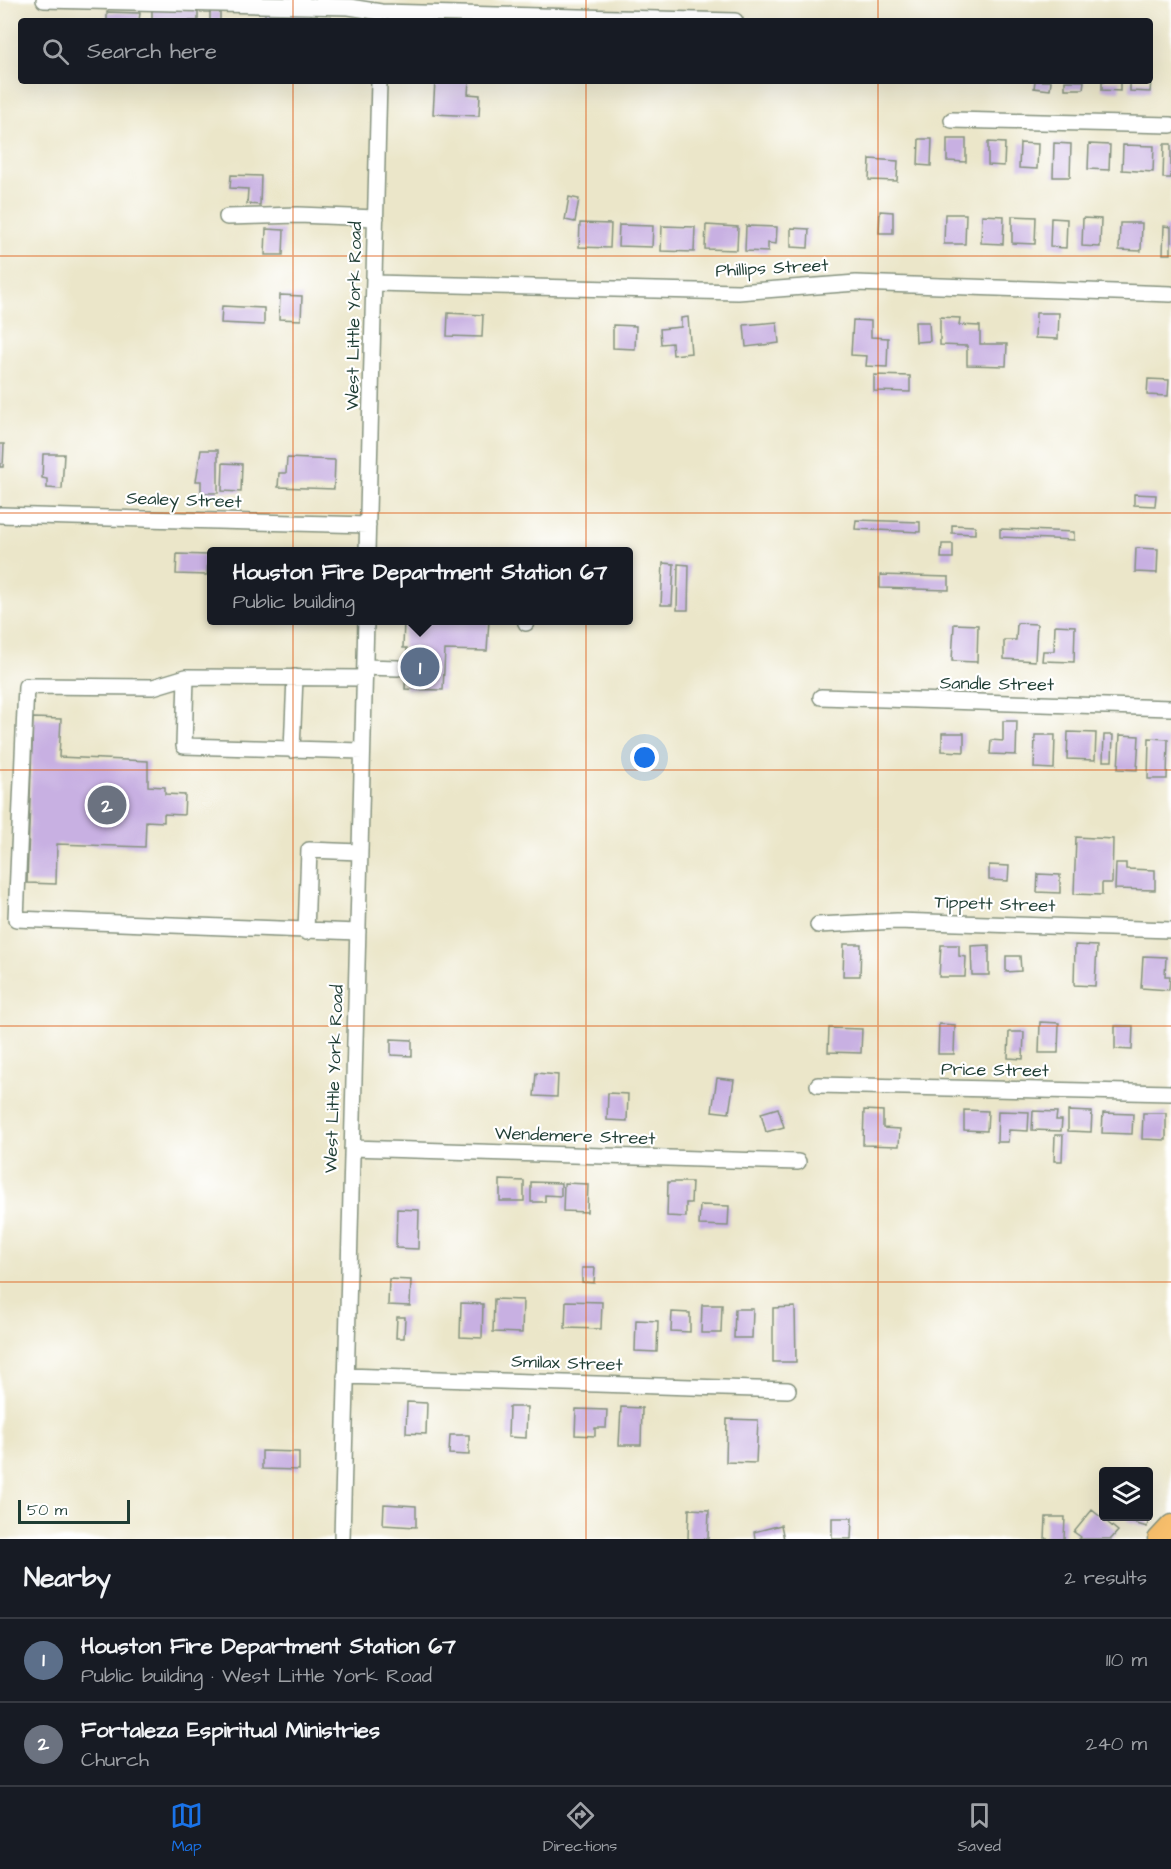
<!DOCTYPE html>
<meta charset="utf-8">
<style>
body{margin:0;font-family:"Architects Daughter",sans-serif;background:#20242c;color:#f1f3f6}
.controls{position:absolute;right:18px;bottom:18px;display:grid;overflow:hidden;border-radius:6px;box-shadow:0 6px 24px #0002}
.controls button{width:54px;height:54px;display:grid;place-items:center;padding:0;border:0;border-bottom:2px solid #363941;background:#171b24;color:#f1f3f6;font:30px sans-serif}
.scale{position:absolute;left:18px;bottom:15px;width:112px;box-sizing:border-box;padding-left:6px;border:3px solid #1f3d34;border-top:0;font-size:16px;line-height:21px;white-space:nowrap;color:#1f3d34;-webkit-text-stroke:4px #fff;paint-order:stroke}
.you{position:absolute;left:645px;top:758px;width:21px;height:21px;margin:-15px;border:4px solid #fff;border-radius:50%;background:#1a73e8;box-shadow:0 0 0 9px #1a73e833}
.badge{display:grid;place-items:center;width:39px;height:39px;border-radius:50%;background:#1a73e8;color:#fff;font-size:20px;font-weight:700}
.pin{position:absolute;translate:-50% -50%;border:3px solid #fff;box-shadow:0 2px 6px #0006}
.popup{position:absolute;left:207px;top:547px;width:426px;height:78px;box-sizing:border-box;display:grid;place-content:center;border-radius:6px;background:#171b24;filter:drop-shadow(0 2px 4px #0005);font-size:20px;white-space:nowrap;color:#9ea1a6}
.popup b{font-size:22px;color:#f1f3f6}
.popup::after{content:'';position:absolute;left:50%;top:100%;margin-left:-12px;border:12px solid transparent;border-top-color:#171b24}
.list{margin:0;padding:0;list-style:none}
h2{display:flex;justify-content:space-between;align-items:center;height:78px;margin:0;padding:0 24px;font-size:26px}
h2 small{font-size:20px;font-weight:400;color:#9ea1a6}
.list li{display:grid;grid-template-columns:39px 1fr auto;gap:18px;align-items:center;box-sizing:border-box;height:84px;padding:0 24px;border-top:2px solid #363941}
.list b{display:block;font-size:22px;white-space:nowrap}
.list p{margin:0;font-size:20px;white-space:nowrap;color:#9ea1a6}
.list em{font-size:20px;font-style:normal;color:#9ea1a6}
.icon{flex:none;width:33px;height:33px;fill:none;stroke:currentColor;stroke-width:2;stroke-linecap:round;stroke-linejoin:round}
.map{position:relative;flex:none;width:1171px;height:1539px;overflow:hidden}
.search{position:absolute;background:#171b24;box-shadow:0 6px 24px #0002;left:18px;right:18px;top:18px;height:66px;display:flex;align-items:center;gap:15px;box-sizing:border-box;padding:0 21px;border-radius:6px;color:#9ea1a6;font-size:22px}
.sheet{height:246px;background:#171b24}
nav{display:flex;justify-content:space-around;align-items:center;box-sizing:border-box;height:84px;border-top:2px solid #363941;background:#171b24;font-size:16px;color:#9ea1a6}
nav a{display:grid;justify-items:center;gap:3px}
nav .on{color:#1a73e8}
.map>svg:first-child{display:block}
.building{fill:#c8b0e2}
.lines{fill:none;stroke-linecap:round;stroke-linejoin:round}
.minor-casing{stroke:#85927e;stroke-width:18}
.major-casing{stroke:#85927e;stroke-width:21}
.minor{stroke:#fff;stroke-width:15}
.major{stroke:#f8bf6c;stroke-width:18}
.grid{fill:none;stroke:#de580e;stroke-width:1.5;stroke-opacity:0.55}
.labels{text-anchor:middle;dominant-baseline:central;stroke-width:4.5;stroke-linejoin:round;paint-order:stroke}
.street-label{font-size:18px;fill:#1f3d34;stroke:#fff}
</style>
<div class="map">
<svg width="1171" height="1539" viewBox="0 0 1171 1539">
<rect width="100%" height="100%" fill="#fff"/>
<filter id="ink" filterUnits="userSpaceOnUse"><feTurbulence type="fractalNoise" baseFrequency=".0167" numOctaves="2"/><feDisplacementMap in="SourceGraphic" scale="12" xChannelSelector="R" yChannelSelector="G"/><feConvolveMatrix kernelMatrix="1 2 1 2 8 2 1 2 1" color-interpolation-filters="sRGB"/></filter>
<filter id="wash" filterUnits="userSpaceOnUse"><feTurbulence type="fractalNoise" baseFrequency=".008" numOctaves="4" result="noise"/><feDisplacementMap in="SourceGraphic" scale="24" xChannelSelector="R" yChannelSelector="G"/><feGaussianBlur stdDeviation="1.35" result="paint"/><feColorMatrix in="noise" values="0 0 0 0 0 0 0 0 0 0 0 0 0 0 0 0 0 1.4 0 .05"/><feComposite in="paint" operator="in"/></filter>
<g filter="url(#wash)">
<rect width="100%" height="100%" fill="#ebe6c9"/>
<g id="blocks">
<path class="building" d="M152,8l46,2v11h-46z
M265,10l46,1v10h-46z
M210,11l10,1v9h-10z
M107,12l33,1 -1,8h-32z
M435,81h34l-1,13 12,1 -1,21 -46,-2z
M1035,81h16l-1,9 -16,-2z
M1065,81h19l-1,8h-18z
M1102,81h18v10l-18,-1z
M1130,81h21l-1,11 -20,-1z
M919,139h13l-1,27 -13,-1z
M947,139h19v23l-19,-1z
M988,142l17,1 -1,23 -16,-1z
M1020,143l18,1 -1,25 -18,-1z
M1054,143l17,1 -1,33h-17z
M1089,144l21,1 -1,25 -21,-1z
M1164,144h7v34h-8z
M1123,145l31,1 -1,26 -31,-2z
M870,159l28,2 -1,20 -28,-1z
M231,175l30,1 -1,29 -13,-1 1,-15 -18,-1z
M569,197l10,2 -4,23 -10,-2z
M880,211l13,1v21h-14z
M945,214h21l-1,30h-21z
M982,215l22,1 -1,28 -22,-1z
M1012,216l24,1 -1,27 -23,-1z
M1051,218l16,1 -1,29 -16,-1z
M1083,218l18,1 -1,28 -18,-1z
M580,223l31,1 -1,24 -31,-1z
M1120,223h22l-1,28 -22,-1z
M619,225l34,1 -1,21 -34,-1z
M706,225l32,2 -1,23 -32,-1z
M662,226l33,1 -1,25 -33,-1z
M746,226l31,1 -1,17 -8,-1v9l-23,-1z
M1164,226l7,1v27h-8z
M791,228l18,1 -1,19 -17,-1z
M266,229l18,1 -1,25h-18z
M280,295l22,1 -1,24 -22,-1z
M222,306l42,2v17l-43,-2z
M448,313l35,2 -1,22 -35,-1z
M1036,313h23l-1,26 -23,-1z
M688,317l3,36 -18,2 -1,-12 -11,1 -1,-15 21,-2v-9z
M940,317l20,1 -1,7 21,1v18h27l-1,22 -39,-1v-19l-27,-1z
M853,320l18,1v16l17,1 -1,29 -21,-1 1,-10 -16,-1z
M777,322l2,21 -33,4 -2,-22z
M915,322h14l1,19 -14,1z
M613,325l23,1 -1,23 -22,-1z
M874,375l36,1v16l-36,-1z
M1148,379l21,1 -1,16 -21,-1z
M0,444h4l-1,23h-3z
M201,450h17v43h-17v-12h-5z
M43,454h21l-2,35 -15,-1v-9l-5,-1z
M287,458l48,2 -1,29 -56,-2 1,-14h7z
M223,463l19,1 -1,28 -19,-1z
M1134,494l22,1 -1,11 -21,-1z
M856,520l64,2v10l-65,-3z
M952,525l23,1v8l-23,-1z
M1000,529l74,3v8l-74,-3z
M942,544h11v14h-12z
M1136,548l22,1 -1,24 -22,-1z
M177,554l31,1 -1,20 -31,-1z
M663,563l11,1 -2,41h-11z
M678,564l11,1 -1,45h-11z
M880,575l69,2v13l-69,-2z
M404,620h85l-2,31 -42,-1 -2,40 -38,-1 2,-41h-4z
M1017,623l20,1 -2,37 -31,-2v-19h12z
M954,624l24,1 -1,37 -25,-1z
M1055,625l20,1 -1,36 -32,-1 1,-10h11z
M33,718l28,1 -2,38 89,4v25l17,1v7l20,1 -1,20 -20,-1v8l-18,-1 -1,26 -88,-3 -1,40 -29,-1z
M1003,721h14l-1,34 -26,-1 1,-14 12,1z
M1068,732l28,1 -1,27 -28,-1z
M942,733h22v19l-22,-1z
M1035,735h20l-1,34 -20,-1z
M1104,735h9l-1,26h-9z
M1120,735l19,1 -2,34 -19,-1z
M1149,738l19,1 -1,40h-19z
M1076,837l37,2 -1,44h-10v12l-28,-1z
M1116,863h10v6l29,1v20l-40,-1z
M989,865l20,1 -1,15 -19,-1z
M1038,874l22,1v18l-23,-1z
M844,944h17l-1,32h-17z
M941,945h18v11l7,1 -1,20h-26z
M989,945v30h-17l-1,-29z
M1075,945l22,1 -2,40 -21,-1z
M1006,956h14l1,15 -15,1z
M1143,956l23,1 -1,19h5l-1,14 -28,-2z
M1040,1022l19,1 -1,30h-19z
M939,1024l16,1 -1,29h-16z
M1115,1026h18l-1,24 -17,-1z
M829,1028l33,1 -1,24 -33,-1z
M1009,1032h15l-1,27 -15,-1z
M391,1039l21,1v16l-21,-1z
M536,1073l22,2 -1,22 -23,-1z
M717,1078l17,2 -5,33 -17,-2z
M608,1093l20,1 -1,27 -20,-1z
M778,1108l6,19 -18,5 -5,-19z
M864,1110l19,1v17l17,1 -1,17 -36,-1z
M964,1110l24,1 -1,20 -23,-1z
M998,1111l31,1 -1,19 -19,-1 -1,12h-11z
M1033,1111l24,1 -1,8h6l-1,11 -29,-1z
M1068,1111l24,1 -1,20 -23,-1z
M1103,1113l30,1 -1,20 -30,-1z
M1143,1113h23v27l-24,-1z
M1055,1135h8l-1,26h-8z
M500,1180l24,1v20h-24z
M531,1182l30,1v13l-16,-1v7h-14z
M668,1182h24l-1,21h-5v14l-19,-1z
M564,1183l24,1 -1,28 -24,-1z
M700,1205l29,1 -1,20 -29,-1z
M397,1209l22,1 -1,39 -22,-1z
M582,1268h13l-1,15 -12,-1z
M389,1279l22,1 -1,26 -22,-1z
M494,1299l29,1 -1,33 -29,-1z
M566,1301l36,1 -1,27 -36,-1z
M461,1303l22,1 -1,34 -22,-1z
M702,1305h20l-1,28h-20z
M795,1307l1,55h-23v-54z
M735,1309h18l-1,29h-18z
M672,1312l18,1v19l-19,-1z
M397,1317h8l-1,21h-8z
M636,1320l22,1 -1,31 -22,-1z
M407,1402l20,1 -1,31 -20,-1z
M509,1407h18l-1,31 -18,-1z
M621,1407l21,1 -1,37h-22z
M576,1409l31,1 -1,18h-11v8l-20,-1z
M727,1419l31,1 -2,43 -30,-1z
M450,1435h19v20l-20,-1z
M262,1451l37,1v18l-37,-1z
M384,1504l32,2v21l-33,-2z
M1148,1508l3,1 -4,18 -20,-6 1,-5h20z
M689,1509l20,1 -1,29h-20z
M1092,1510l26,21 -7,8h-32l2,-2 -7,-5z
M1046,1517h19l-1,22h-19z
M832,1518h20l-1,21h-19z
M781,1525l3,14h-29l-1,-7z"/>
</g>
</g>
<g filter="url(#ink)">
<use href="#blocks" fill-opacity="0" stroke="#85927e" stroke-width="1.5"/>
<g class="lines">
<defs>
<path id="minor" d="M44,0l305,7 32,5 354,9
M952,120l219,5
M227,217l71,-2 78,3
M374,283l364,9 118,-9 315,11
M0,515l368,10
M367,552l12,-471
M525,620l1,3
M365,667l33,1
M186,677l-33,10 -127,-1 -10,233 342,13
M821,697l350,11
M292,750l3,-73
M362,751l-178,-5 2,-69 178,1
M818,925l79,-4 274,9
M306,932l3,-82 51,2
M818,1085l353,8
M352,1148l446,14
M345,1376l443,14
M342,1539l24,-919"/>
<path id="major" d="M1157,1539l14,-15"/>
</defs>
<use href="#minor" class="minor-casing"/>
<use href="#major" class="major-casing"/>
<use href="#minor" class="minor"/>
<use href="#major" class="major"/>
</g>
</g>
<path class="grid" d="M293,0v21M586,0v21M878,0v21M293,81v1458M586,81v1458M878,81v1458M0,256h1171M0,513h1171M0,770h1171M0,1026h1171M0,1282h1171"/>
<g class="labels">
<g class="street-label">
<text transform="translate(772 268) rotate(-3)">Phillips Street</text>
<text transform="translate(354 316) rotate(-89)">West Little York Road</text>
<text transform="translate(184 500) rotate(2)">Sealey Street</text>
<text transform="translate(997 684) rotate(1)">Sandle Street</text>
<text transform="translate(995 904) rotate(2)">Tippett Street</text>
<text transform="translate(995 1070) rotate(1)">Price Street</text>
<text transform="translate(334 1079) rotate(-88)">West Little York Road</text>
<text transform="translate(575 1136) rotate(2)">Wendemere Street</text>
<text transform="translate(567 1363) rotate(2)">Smilax Street</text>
</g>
</g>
</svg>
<div class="controls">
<button><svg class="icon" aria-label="layers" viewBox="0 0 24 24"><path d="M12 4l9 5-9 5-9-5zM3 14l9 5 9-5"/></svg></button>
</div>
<div class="scale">50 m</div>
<div class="you"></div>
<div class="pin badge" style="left:420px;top:667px;background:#5c6f8a">1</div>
<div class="popup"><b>Houston Fire Department Station 67</b>Public building</div>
<div class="pin badge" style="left:107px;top:805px;background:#6b7280">2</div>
<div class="search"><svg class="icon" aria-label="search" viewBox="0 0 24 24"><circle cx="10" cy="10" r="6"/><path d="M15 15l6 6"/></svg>Search here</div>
</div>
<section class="sheet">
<h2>Nearby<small>2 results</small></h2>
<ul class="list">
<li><span class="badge" style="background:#5c6f8a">1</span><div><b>Houston Fire Department Station 67</b><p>Public building · West Little York Road</p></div><em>110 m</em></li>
<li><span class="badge" style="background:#6b7280">2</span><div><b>Fortaleza Espiritual Ministries</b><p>Church</p></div><em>240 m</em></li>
</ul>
</section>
<nav>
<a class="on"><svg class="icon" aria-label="map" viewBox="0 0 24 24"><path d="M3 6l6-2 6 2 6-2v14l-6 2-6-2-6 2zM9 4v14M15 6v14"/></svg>Map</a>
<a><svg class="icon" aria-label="directions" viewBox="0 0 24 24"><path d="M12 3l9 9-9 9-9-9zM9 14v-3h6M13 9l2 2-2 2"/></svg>Directions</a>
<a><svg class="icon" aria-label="saved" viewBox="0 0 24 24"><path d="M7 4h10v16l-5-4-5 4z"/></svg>Saved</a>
</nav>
